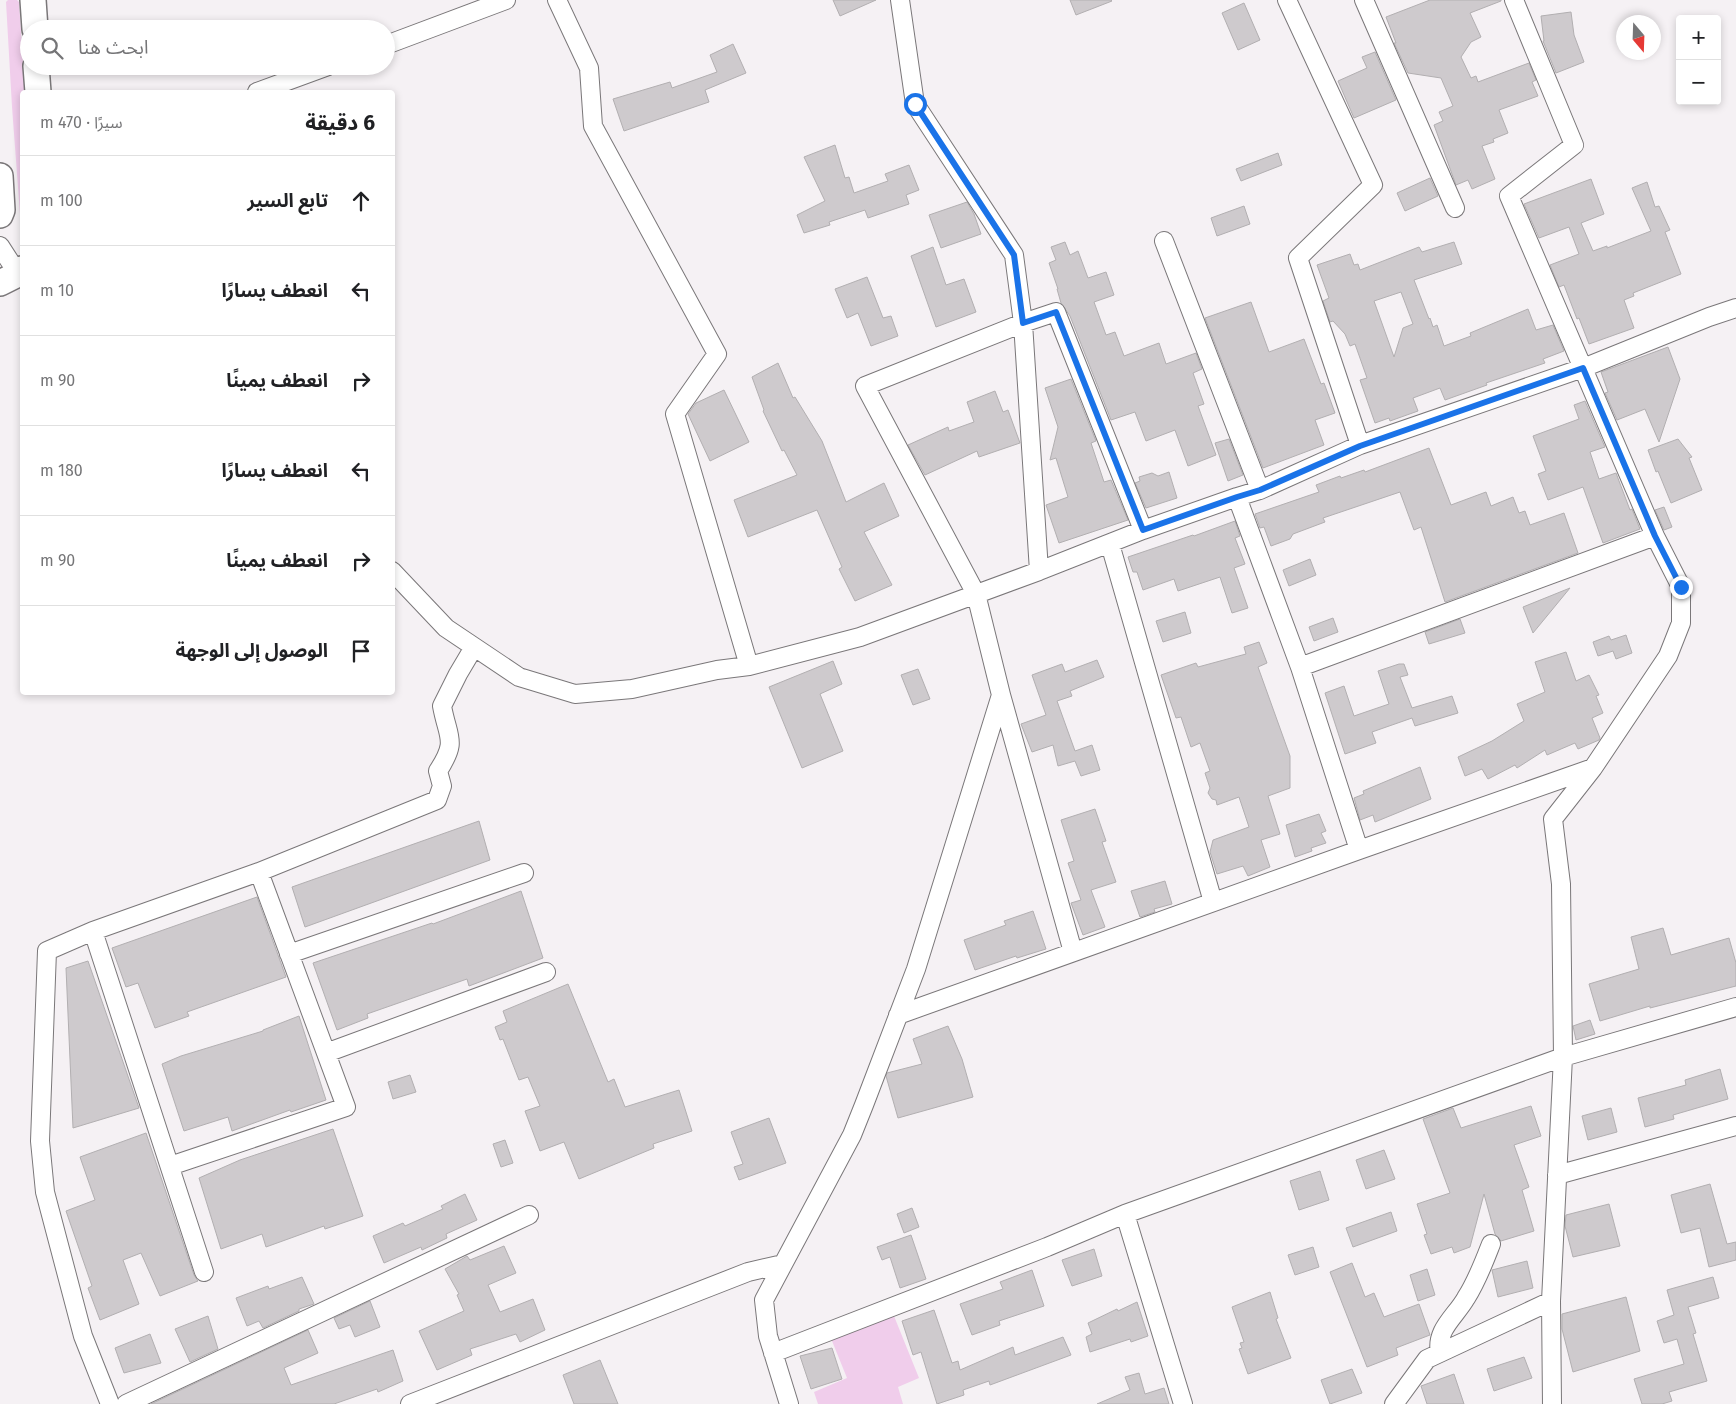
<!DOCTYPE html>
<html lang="ar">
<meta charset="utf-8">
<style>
body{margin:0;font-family:"Fira Sans","Noto Sans Arabic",sans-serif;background:#f2f2f2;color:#202124;direction:rtl}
.controls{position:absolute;right:15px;top:15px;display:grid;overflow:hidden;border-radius:5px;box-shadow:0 2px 8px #0003}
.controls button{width:45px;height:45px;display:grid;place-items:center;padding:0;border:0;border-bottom:1px solid #e0e0e0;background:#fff;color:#202124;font:25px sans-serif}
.compass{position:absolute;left:1616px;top:15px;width:45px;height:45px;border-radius:50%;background:#fff;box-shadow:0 2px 8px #0003;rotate:161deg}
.stop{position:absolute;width:15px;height:15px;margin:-11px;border:4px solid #1a73e8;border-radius:50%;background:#fff}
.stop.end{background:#1a73e8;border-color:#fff;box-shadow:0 1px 5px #0008}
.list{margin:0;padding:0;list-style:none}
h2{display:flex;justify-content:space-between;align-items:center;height:65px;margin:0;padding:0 20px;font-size:21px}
h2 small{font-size:16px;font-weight:400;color:#757577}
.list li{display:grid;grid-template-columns:32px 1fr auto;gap:15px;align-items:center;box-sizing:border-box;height:90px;padding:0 20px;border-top:1px solid #e0e0e0}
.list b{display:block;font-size:19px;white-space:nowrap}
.list em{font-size:16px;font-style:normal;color:#757577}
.icon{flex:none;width:28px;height:28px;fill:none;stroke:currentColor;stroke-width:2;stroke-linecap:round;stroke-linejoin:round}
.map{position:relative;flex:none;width:1736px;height:1404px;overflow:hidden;direction:ltr}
.search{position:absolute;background:#fff;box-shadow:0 2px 8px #0003;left:20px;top:20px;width:375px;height:55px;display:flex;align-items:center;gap:12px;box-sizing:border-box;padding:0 18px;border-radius:28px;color:#757577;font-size:19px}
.panel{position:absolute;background:#fff;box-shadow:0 2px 8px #0003;left:20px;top:90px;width:375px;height:605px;border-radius:5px;direction:rtl}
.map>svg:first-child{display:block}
.green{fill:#f0cdeb}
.building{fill:#cecacd;stroke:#b2afb1;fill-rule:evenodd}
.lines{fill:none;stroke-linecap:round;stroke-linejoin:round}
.minor-casing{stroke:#7a7779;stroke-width:20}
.secondary-casing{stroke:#7a7779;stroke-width:28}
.minor{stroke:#fff;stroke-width:18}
.secondary{stroke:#fff;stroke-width:25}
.route{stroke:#1a73e8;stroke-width:6}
</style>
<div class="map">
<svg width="1736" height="1404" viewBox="0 0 1736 1404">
<rect width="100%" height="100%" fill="#f5f1f4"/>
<path class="green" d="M8,0h9l2,2 6,90h-3v124l-2,-2 -8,-107 -6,-105z
M894,1316l25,62 -21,9 5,17h-85l-4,-12 33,-14 -17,-42 32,-13z"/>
<path class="building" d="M833,0h43l-36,16z
M1070,0h41l1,1 -36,14z
M1430,0h71v1l-31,12 11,24 -10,5 -10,15 10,21 5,-2 2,6 51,-19 7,17 -4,2 6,14 -39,14 9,23 -15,6 1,3 -12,4 13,33 -23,10 -4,-9 -12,5 -22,-60 9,-4 -4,-9 14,-6 -12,-28 -33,-5 -14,-30h2l-10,-26z
M1244,3l16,37 -22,10 -16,-37z
M1571,12l3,23 10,27 -28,11 -13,-32h1l-3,-25z
M733,44l13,29 -41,17 4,12 -85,29 -11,-32 57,-17 2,6 45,-16 -7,-17z
M1375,52l21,48 -42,18 -16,-37 29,-13 -5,-11z
M835,145l10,33 4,-1 5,16 34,-12 -3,-7 24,-9 10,25 -13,5 3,9 -41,14 -3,-8 -36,12 1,3 -26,8 -7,-18 28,-14 -21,-44z
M1278,153l4,12 -41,16 -5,-12z
M1430,178l8,18 -33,15 -8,-18z
M1591,179l13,35 -23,9 12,28 14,-5v2l44,-17 -19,-43 15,-6 8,25 4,-1 11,24 -5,2 16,42 -48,19 1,3 -10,4 10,28 -45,16 -10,-26 -2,1 -13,-34 -5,2 -9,-22 29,-11 -10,-27 -30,11 -15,-34z
M967,202l7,12 7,20 -40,14 -12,-33z
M1244,206l6,18 -33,12 -6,-18z
M1065,242l5,13 8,-4 10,27 18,-6 8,23 -20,7 12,33 9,-3 9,24 35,-13 7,21 30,-11 6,16 -9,4 11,31 -6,2 18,49 -28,11 -13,-36 -29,11 -11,-29 -24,8 -41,-104 -9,-13 -4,-14h1l-9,-26 7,-3 -5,-13z
M1454,242l8,22 -48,16 15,39 1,-1 3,9 4,-2 7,21 27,-10 -1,-3 58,-24 8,21 17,-5 11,26 -21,8 2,4 -59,20 1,2 -42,15 -5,-12 -27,10 5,13 -28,10 -1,-3 -14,5 -15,-43 7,-2 -12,-34 -5,2 -5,-12 -12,-13 -3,1 -7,-21 6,-3 -12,-33 33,-11 4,11 4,-1 2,6 59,-23 3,5zM1401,292l12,32 -10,4 -9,29 -20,-56z
M933,247l13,38 18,-6 12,33 -40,15 -25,-71z
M867,277l16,41 8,-2 7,20 -27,10 -13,-33 -11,5 -12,-29z
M1251,302l18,50 35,-13 17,45 3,-1 11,30 -20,7 9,25 -61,23 -58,-150z
M1668,347l12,32 -21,63 -14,-33 -28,11 -12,-27 3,-1 -7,-20z
M778,363l15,35 2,-1 27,44 24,61 38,-19 15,33 -35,16 28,53 -37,16 -16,-32 3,-2 -25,-57 -69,27 -14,-37 63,-25 -13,-25 -2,1 -19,-40 1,-1 -12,-33z
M1071,379l25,62 -5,2 13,39 7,-2 17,40 -69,23 -13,-38 22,-8 -12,-39 -6,2 8,-33 -13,-39z
M724,390l25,52 -39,19 -22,-47 8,-11z
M995,391l8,21 5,-2 12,33 -41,14 -2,-6 -52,24 -17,-30 40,-18 1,4 25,-9 -7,-20z
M1585,401l20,46 -15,5 9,27 17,-6 14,37 2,-1 8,20 -37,14 -20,-56 -35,13 -10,-26 8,-3 -13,-35 46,-17 -5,-14z
M1229,439l14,36 -15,6 -13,-38z
M1678,439l14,18 -3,1 13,32 -31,13 -13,-32 -2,1 -8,-22z
M1429,448l22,57 35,-13 5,14 22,-9 6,16 6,-2 5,14 34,-12 14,40 -133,49 -24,-75 -7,3 -14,-38 -77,26 2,4 -32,12 -3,5 -19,7 -7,-19 -4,1 -5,-14 64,-22 -3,-7 24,-9 1,2 23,-8 1,2z
M1169,472l8,26 -31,10 -11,-25 5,-2 -1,-4 13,-4 6,3z
M1664,507l8,20 -8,3 -9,-20z
M1235,521l5,15 -5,2 10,26 -11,4 14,40 -16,5 -12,-36 -42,14 -4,-12 -31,11 -6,-18h-4l-5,-15 65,-22 1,1z
M1310,559l6,16 -27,11 -6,-16z
M1570,588l-37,45 -10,-26z
M1185,612l6,21 -28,9 -7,-21z
M1333,618l5,14 -24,9 -5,-14z
M1460,619l5,14 -36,11 -4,-12z
M1626,635l6,18 -16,6 -3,-8 -15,5 -5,-14 16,-6 2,4z
M1259,642l8,21 -9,4 32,89v32l-22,8 12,38 -19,6 9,27 -22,9 -5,-10 -26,8 -7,-22 3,-12 36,-13 -10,-30 -22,8 -1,-5 -4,-1 -4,-6 2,-5 -5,-15 5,-2 -10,-28 -9,4 -10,-30 -5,1 -15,-43 35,-12 2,4 48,-13 -2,-7z
M1566,652l10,29 13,-6 10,20 -3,1 7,17 -11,5 8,20 -1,2 -21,9 -3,-6 -28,12 -2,-5 -28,18 -2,-3 -27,14 -6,-10 -17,7 -7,-19 34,-16 32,-20 -7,-17 28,-12 -10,-30z
M1097,660l7,17 -34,14 2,5 -15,5 18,50 17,-6 8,25 -19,6 -6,-15 -17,5 -5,-21 -21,7 -11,-28 25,-9 -14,-40 30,-11 3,8z
M833,661l9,23 -22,10 23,57 -41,17 -33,-81z
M1399,664h5l4,11 -8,2 12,31 40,-12 6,17 -43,13 -3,-8 -40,14 4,11 -31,11 -20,-61 19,-7 10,30 35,-12 -11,-33z
M918,669l12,30 -17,6 -12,-30z
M1420,767l11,32 -56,23 -2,-7 -13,5 -6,-22 10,-4 -1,-3z
M1095,809l11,32 -4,1 14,40 -25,8 14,37 -22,8 -12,-32 10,-3 -13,-37 6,-2 -13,-41z
M1319,814l7,17 -5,2 5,10 -15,5 1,3 -17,6 -9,-32z
M479,821l11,39 -185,67 -13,-40z
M1165,881l7,23 -18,5 1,3 -15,5 -9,-26z
M521,891l22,67 -74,28 -2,-7 -100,35 1,4 -31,12 -24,-67 119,-40 1,1z
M257,897l29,80 -99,35 2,4 -34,12 -17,-45 -12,4 -14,-39z
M1033,911l13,38 -29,9 -1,-2 -41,14 -11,-30 42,-15 -2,-4z
M1663,928l8,27 58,-17 7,25v23l-86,22v-2l-50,15 -11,-37 50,-15 -8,-32z
M88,961l51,147 -66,20 -7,-160z
M568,984l40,98 6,-3 11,28 54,-17 13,41 -39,13 1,4 -75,31 -15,-37 -24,9 -15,-40 15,-5 -12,-29 -9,3 -16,-41 -3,1 -5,-13 12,-5 -4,-11z
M299,1016l27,84 -35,12 -1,-2 -58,21 -4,-14 -44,14 -22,-67 19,-8 82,-25v-1z
M1590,1020l5,14 -19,6 -3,-14z
M948,1026l14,33 11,38 -75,21 -12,-42 1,-3 35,-9 -9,-25z
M1720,1069l8,30 -55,16 1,4 -29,8 -7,-29 48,-13 -1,-5z
M410,1075l6,17 -23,7 -5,-17z
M1531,1106l10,30 -27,9 15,42 -7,3 12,41 -33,10 -6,-7 -11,-40 -14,53 -16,6 -2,-6 -21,7 -7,-19 3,-1 -10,-30 33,-11 -27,-74 30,-11 8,20z
M1611,1108l6,24 -29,8 -6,-24z
M769,1118l17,45 -47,17 -5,-13 9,-3 -12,-32z
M333,1129l30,87 -38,13 -1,-3 -58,21 -4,-13 -41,15 -22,-71 41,-18z
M146,1133l48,142 4,6 -38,15 -19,-43 -18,7 16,44 -39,16 -12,-32 4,-2 -26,-75 29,-11 -15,-43z
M505,1140l8,23 -12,4 -8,-23z
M1384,1150l11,29 -29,10 -10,-29z
M1320,1171l9,29 -30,10 -9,-29z
M1710,1184l17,60 9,-2v18l-27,7 -9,-39 -19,5 -10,-38z
M465,1194l12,26 -31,14 1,4 -25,12 -1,-3 -37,16 -11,-27 30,-13 2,3 38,-17 -2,-3z
M1609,1204l11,42 -47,11 -8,-31 1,-11z
M912,1208l7,19 -15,6 -7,-19z
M1391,1212l6,19 -44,16 -7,-19z
M911,1235l15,44 -26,9 -10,-31 -8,3 -5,-13z
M504,1246l12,27 -28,12 12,27 33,-13 12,31 -25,12 -4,-8 -46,15 2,6 -35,15 -18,-39 45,-20 -7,-16 2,-1 -14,-25 22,-13 3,4z
M1313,1247l6,20 -24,8 -7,-20z
M1094,1249l8,27 -30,10 -10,-26z
M1527,1261l6,27 -35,9 -6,-27z
M1352,1263l13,34 9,-4 10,24 35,-13 11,31 -34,13 2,7 -31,12 -37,-95z
M1427,1269l8,26 -17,6 -8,-26z
M1032,1270l12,36 -45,15 1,4 -28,10 -12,-31 43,-15 -3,-7z
M302,1277l12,27 -15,5v2l-36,17 -4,-7 -12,5 -11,-28 32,-12 1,3z
M1713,1277l6,21 -31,9 8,26 -3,1 14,47 -38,11 3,9 -10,3h-20l-8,-25 50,-15 -7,-25 -13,4 -7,-22 17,-6 -7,-25z
M1270,1292l8,26 -2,1 15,39 -43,16 -9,-25 3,-1 -2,-5 4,-1 -12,-35z
M1626,1297l14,54 -67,21 -11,-43v-15z
M370,1301l10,26 -25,10 -5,-12 -11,4 -5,-11z
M1137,1302l11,34 -17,6 -1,-3 -40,13 -4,-15 6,-3 -4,-11 29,-14 1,2z
M934,1310l18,53 6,-2 2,9 53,-23 2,8 48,-18 8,18 -81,30 -1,-4 -26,9 1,5 -27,9 -16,-52 -8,3 -11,-34z
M208,1316l10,33 -28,13 -15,-33z
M308,1330l10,23 -34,15 7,17 102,-35 10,31 -25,11 -1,-3 -43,15h-183z
M150,1334l11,29 -37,10 -9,-25z
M832,1348l10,31 -31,10 -11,-33z
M1524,1357l8,21 -38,13 -7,-22z
M600,1360l18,44h-44l-11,-29z
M1352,1369l10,24 -32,11 -9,-24z
M1139,1373l6,21 19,-6 5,16h-72l33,-14 -5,-13z
M1454,1374l10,30h-37l-6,-18z"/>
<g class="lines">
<defs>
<path id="minor" d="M557,0l32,68 4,58 124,228 -42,60 74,252
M900,0l15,104 99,151 9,68 16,248
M1287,0l86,185 -75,73 62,187
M1364,0l91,208
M386,45l120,-45
M257,92l71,-26
M1164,241l96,249
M0,246l18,28 4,4
M1237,497l63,170 59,183
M1110,544l103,358
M392,571l54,57 73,49 56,17 57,-5 85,-19 32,-4 111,-29 179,-66 104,-41 94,-33 23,-7 100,-45 223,-77 126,-51 27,-9
M1300,667l355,-131
M1001,695l72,257
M93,931l111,341
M289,954l235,-81
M898,1015l461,-165 234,-82
M326,1053l220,-81
M170,1166l176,-59 -87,-235
M1557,1175l179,-49
M1125,1214l58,190
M1551,1301l1,103
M773,1353l274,-106 78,-33 438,-157 173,-50
M1440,1353c-5,-23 16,-37 26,-55 11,-17 18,-36 25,-54
M110,1404l-27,-68 -38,-144 -5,-51 7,-190 46,-20 166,-59 178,-72 5,-14 -4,-15c20,-31 10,-32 4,-65l16,-32 16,-27
M126,1404l403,-189
M410,1404l338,-132 35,-8
M789,1404l-21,-68 -4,-36 88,-165 12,-30 52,-136 85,-274 -25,-101 -111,-208 158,-63 33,-11 87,218
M1394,1404l33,-45 124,-58 12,-244 -2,-173 -8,-65 40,-51 75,-112 13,-33v-36l-26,-51 -146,-340 65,-51 -60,-145"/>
<path id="secondary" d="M33,0l2,29
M36,66l2,26
M0,176l2,34 -2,5
M0,283l18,-9 4,-5"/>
</defs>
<use href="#minor" class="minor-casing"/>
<use href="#secondary" class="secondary-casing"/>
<use href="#minor" class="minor"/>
<use href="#secondary" class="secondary"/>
</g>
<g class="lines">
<path class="route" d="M915,104l99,151 9,68 33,-11 87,218 94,-33 23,-7 100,-44 223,-78 72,168 26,51"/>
</g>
</svg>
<div class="controls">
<button>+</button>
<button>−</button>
</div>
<svg class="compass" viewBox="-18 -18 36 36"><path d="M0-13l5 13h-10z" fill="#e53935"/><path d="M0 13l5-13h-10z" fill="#757577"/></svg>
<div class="stop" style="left:915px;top:104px"></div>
<div class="stop end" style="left:1681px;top:587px"></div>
<div class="search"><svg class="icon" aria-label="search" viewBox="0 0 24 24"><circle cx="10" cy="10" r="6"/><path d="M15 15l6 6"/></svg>ابحث هنا</div>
<section class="panel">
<h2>6 دقيقة<small>سيرًا · 470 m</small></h2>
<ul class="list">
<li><svg class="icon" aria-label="ahead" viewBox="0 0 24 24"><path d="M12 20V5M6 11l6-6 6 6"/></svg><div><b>تابع السير</b></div><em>100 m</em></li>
<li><svg class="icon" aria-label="left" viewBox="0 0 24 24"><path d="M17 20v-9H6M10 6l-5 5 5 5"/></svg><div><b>انعطف يسارًا</b></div><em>10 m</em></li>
<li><svg class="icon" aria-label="right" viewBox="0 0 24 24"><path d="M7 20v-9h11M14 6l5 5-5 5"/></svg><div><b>انعطف يمينًا</b></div><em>90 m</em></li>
<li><svg class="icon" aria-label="left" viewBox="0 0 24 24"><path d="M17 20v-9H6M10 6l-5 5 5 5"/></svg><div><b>انعطف يسارًا</b></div><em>180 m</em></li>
<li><svg class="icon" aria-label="right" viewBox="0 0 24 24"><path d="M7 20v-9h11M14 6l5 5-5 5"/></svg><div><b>انعطف يمينًا</b></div><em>90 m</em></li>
<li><svg class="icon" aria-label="arrive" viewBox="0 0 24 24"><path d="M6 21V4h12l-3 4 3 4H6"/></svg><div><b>الوصول إلى الوجهة</b></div></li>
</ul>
</section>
</div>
